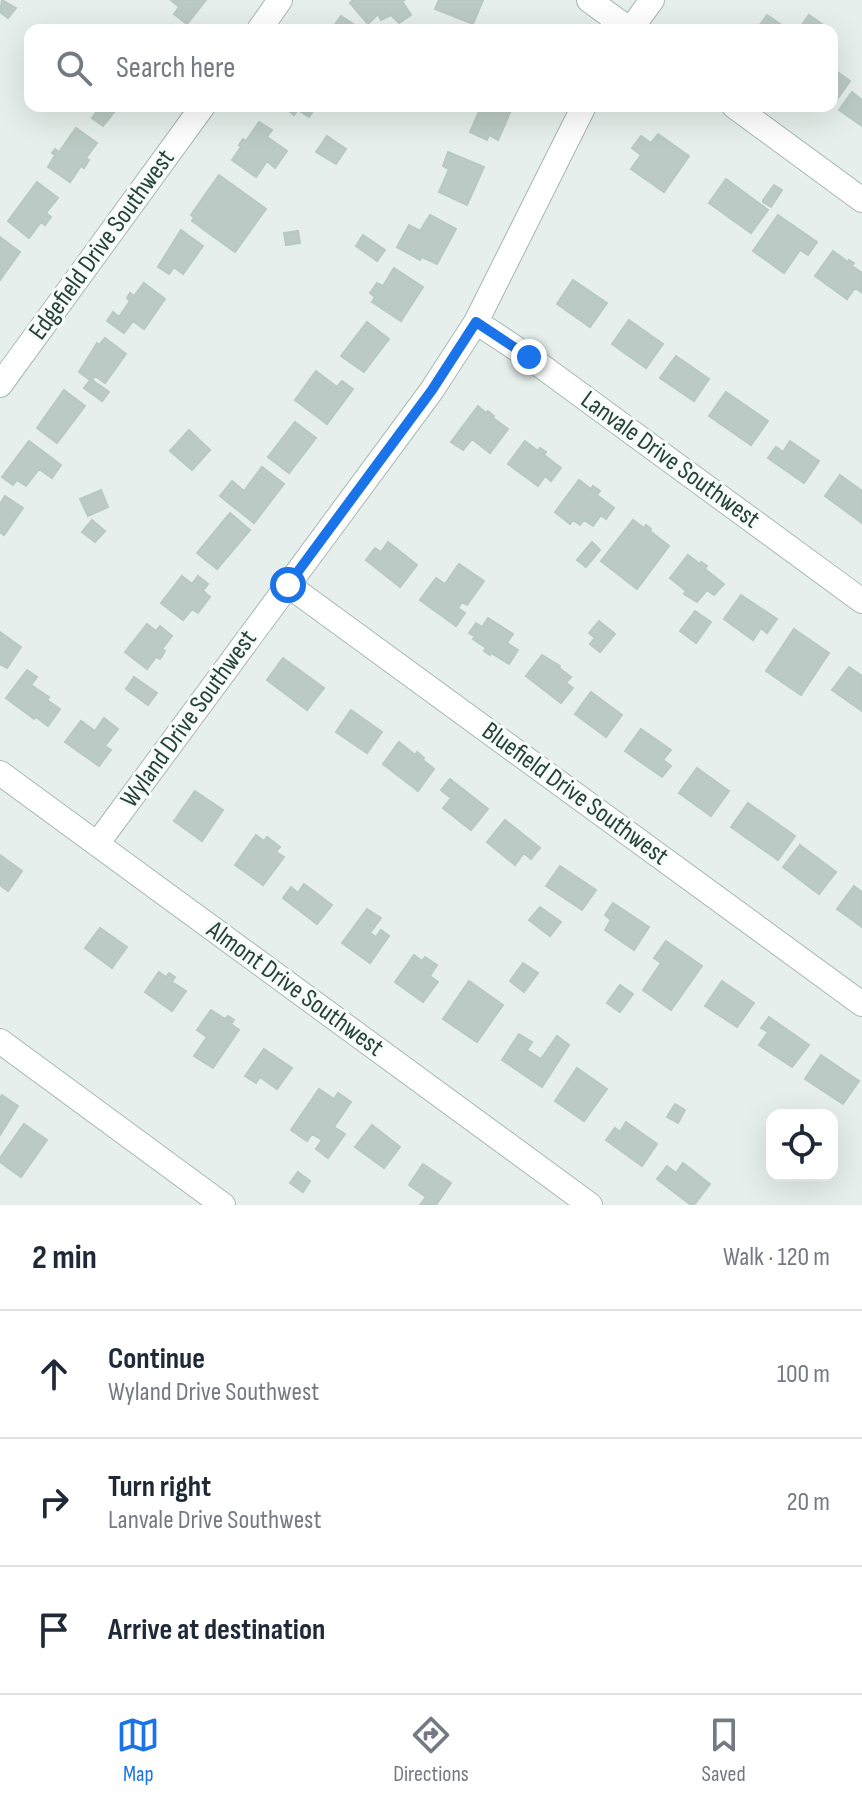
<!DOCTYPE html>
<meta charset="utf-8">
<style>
body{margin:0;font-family:"Sofia Sans Condensed",sans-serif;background:#f2f2f3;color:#1f2937}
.controls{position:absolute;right:24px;bottom:24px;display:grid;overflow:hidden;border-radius:16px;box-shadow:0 8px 32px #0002}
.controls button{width:72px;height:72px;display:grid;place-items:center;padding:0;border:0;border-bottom:2px solid #e0e1e3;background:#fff;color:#1f2937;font:40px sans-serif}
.stop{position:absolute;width:24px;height:24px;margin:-18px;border:6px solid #1a73e8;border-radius:50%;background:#fff}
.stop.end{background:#1a73e8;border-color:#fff;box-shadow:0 2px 8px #0008}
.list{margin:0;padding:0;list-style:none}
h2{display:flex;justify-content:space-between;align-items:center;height:104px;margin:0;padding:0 32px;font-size:34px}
h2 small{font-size:26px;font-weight:400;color:#747a83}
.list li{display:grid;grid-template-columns:52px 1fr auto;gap:24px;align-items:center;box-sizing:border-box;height:128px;padding:0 32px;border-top:2px solid #e0e1e3}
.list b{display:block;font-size:30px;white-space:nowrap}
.list p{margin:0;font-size:26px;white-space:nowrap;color:#747a83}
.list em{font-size:26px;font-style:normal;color:#747a83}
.icon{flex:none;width:44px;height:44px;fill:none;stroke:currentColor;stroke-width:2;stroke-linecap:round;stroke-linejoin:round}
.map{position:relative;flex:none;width:862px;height:1205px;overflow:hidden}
.search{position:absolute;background:#fff;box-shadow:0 8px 32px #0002;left:24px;right:24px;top:24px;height:88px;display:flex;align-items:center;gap:20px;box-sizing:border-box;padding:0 28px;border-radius:16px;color:#747a83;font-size:30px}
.sheet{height:488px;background:#fff}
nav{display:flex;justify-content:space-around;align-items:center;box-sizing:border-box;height:112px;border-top:2px solid #e0e1e3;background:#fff;font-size:22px;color:#747a83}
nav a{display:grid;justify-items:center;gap:4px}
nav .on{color:#1a73e8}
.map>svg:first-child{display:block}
.building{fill:#bbcac4;stroke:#b8c9c2;stroke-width:2}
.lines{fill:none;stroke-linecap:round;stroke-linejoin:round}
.street-casing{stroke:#a8b8b2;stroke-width:26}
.street{stroke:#fff;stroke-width:24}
.route{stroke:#1a73e8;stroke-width:10}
.labels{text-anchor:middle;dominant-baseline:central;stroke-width:6;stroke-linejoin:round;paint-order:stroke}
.street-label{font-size:26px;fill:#24423a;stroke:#f7fbf9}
</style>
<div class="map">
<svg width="862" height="1205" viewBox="0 0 862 1205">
<rect width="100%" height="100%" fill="#e6efeb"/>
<path class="building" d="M2,0l14,8 -8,10 -8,-6z
M171,0h35l-19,24 -13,-10 5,-7z
M353,0h52l-3,1 9,14 -12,8 -8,-8 -10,5 -3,-6 -10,10 -18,-21z
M439,0h44l-10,24 -38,-15z
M767,15l22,15h-33z
M809,15l13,9 -4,6h-11l-6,-4z
M341,16l21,14h-31z
M832,68l18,13 -17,24 -1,-1z
M852,92l10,8v26l-23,-16z
M91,106h28l-16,20 -11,-8 5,-7z
M283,106h34l-8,11 -11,-7 -4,5z
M480,106h33l-15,34 -9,-5 -2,5 -17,-8 11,-25z
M259,122l13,8 -5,7 20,14 -12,17 -8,-7 -11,16 -24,-17 9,-13 -2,-2 4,-6 3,2z
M76,128l21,15 -11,15 3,2 -5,8 -3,-2 -11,16 -22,-15 7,-12 -3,-2 3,-4 4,3z
M658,134l31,22 -25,36 -33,-23 10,-14 -9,-7 9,-12 10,7z
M327,136l19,13 -10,15 -20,-12z
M448,152l36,15 -17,38 -28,-13 10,-23 -6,-3z
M219,175l47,34 -31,43 -43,-31 2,-4 -3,-2z
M726,179l42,31 -17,23 -42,-30z
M37,182l21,16 -12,15 5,4 -6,8 -4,-3 -12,16 -21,-17z
M774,185l8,5 -11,17 -8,-5v-2z
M430,215l26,14 -19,35 -15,-7 -2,3 -23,-13 12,-22 11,6z
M778,215l39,27 -9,13 -8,-5 -16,23 -31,-22z
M181,230l22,16 -20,28 -9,-7 -5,7 -11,-7z
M298,231l2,12 -14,2 -2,-12z
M363,235l22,15 -8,11 -21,-15z
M0,237l20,15 -20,28z
M833,251l15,11 1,-2 5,3 -2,3 10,7 -1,19 -6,-4 -8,11 -32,-23z
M394,268l29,19 -22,34 -29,-19 3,-5 -5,-4 7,-10 6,3z
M573,280l34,23 -17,24 -33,-23z
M144,283l21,16 -21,30 -11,-8 -9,12 -17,-12 6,-9 6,5 11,-16 -3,-3 3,-5 4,3z
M629,320l34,24 -17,24 -34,-24z
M367,322l22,17 -25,33 -23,-16z
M105,338l21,16 -21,29 -10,-7 -3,4 17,12 -7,9 -18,-13 6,-8 -11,-8 18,-29 2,2z
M676,356l33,23 -15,22 -34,-23z
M316,371l21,16 5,-6 11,8 -26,35 -32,-24z
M64,390l21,16 -28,37 -20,-15z
M726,392l42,29 -17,24 -42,-29z
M478,406l8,7 2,-2 6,5 -1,2 15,11 -18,24 -18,-14 -9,11 -12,-8z
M295,422l21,16 -27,35 -21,-16z
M189,430l21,20 -18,20 -22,-19z
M29,441l32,24 -9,13 -13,-9 -13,17 -9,-6 -4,5 -11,-8z
M525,441l13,10 2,-3 6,4 -2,3 17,13 -10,13 -6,-5 -7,10 -30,-22z
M790,441l29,20 -15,22 -36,-25 8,-11 7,5z
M262,467l22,17 -30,39 -34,-27 12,-15 12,10z
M840,475l22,16v32l-37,-27z
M579,480l12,9 2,-3 7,5 -3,4 17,13 -8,11 -5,-4 -8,11 -9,-6 -4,5 -7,-5 -3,4 -15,-12z
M101,490l7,17 -20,9 -8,-17z
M5,496l18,12 -19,27 -4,-3v-28z
M230,513l20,17 -33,39 -20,-16z
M92,520l13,11 -10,11 -13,-10z
M633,520l11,8 2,-3 5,4 -1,2 19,15 -32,43 -36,-28z
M388,542l29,23 -17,22 -34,-27 9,-12 6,4z
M592,542l8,8 -14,17 -9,-7z
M688,555l12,9 1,-2 6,4 -2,3 19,15 -10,11 -7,-5 -10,12 -13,-8 2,-3 -16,-13z
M459,564l25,17 -17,24 -5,-3 -4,6 7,5 -9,13 -36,-26 16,-22 9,6z
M182,576l10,8 6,-8 10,8 -5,7 7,6 -12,16 -6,-4 -9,11 -22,-17z
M741,595l36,24 -10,14 -6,-5 -8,12 -29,-21z
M695,611l16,11 -15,21 -16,-12z
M488,618l25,16 -6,9 11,7 -9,14 -18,-11 -1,2 -6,-4 2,-3 -13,-9 2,-3 -6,-3 7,-10 6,4z
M599,621l16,13 -15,18 -10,-8 5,-6 -6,-5z
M147,624l9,7 4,-5 12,10 -10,13 3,2 -5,8 -4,-2 -9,12 -22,-17z
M794,629l35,24 -28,42 -35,-24z
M0,632l21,15 -14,21 -7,-4z
M542,655l18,11 -1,2 12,9 -5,6 7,5 -12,15 -35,-27z
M283,658l41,30 -17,22 -40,-30z
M849,667l13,9v35l-30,-21z
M27,670l10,7 -6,8 18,12 -2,3 13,9 -12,17 -12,-9 -2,2 -28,-21z
M134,677l23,16 -9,12 -22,-16z
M591,692l31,23 -16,22 -31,-23z
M351,710l31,22 -15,21 -31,-21z
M104,718l14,11 -13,17 6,4 -12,16 -34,-24 16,-21 14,10z
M641,729l30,21 -8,10 8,6 -9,11 -37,-26z
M399,742l16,13 2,-3 7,6 -1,2 11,9 -16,22 -35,-27z
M697,768l32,23 -18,25 -32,-23z
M450,779l38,30 -17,21 -28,-22 8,-10 -10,-8z
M195,791l28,19 -21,31 -28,-20z
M748,803l47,33 -17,24 -47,-33z
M505,820l35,28 -9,11 -7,-6 -9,12 -28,-23z
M256,835l8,6 3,-4 13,10 -4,5 8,5 -21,28 -28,-20z
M800,845l36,27 -17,22 -36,-27z
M0,855l22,16 -14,20 -8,-6z
M560,866l36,24 -14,20 -36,-24z
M304,884l28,21 -15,19 -34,-26 8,-11 7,6z
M854,886l8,6v35l-25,-18z
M613,903l36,24 -15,23 -29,-20 6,-10 -6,-5z
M540,907l21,15 -11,14 -21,-16z
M367,909l14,9 -11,15 6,4 5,-7 8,6 -19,27 -28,-20z
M100,928l27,19 -15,21 -27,-20z
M666,941l36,25 -31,44 -28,-20 18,-27 -7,-5z
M414,955l8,6 3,-4 12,8 -7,11 8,6 -15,20 -28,-20z
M523,963l15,10 -14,19 -14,-11z
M159,972l7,5 3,-4 6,4 -3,5 14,9 -14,20 -27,-19z
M469,981l34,24 -26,37 -34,-23z
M722,981l32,22 -17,24 -32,-21z
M620,985l13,9 -13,18 -13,-9z
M211,1010l14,9 3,-3 6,4 -3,4 8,6 -26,38 -19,-12 13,-19 -10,-7z
M769,1017l40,28 -17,22 -33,-22 9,-13 -7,-4z
M519,1034l13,8 -5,8 14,9 16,-23 12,9 -27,42 -40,-27z
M264,1049l28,19 -15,21 -17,-12 -4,6 -11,-7z
M821,1055l38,26 -16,23 -38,-25z
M577,1068l30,21 -23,32 -29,-20z
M319,1089l15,10 4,-6 13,9 -17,25 11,7 -17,24 -12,-9 6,-9 -10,-6 -5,7 -16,-11z
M2,1095l16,11 -18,29v-37z
M675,1104l10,6 -7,13 -11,-6z
M626,1122l31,22 -15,22 -36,-26 9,-12 5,4z
M24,1124l23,16 -26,37 -21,-15v-4z
M372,1125l28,22 -16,21 -29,-21z
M683,1163l27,21 -16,21h-3l-34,-26 10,-13 9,7z
M423,1164l28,19 -15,22h-16l6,-8 -17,-12z
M298,1172l12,9 -7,11 -13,-9z"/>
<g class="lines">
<defs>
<path id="street" d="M589,0l41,30 22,-30
M259,30l21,-30
M734,106l128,94
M476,322l53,35 333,244
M0,385l203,-279
M288,585l574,419
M0,773l590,432
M97,844l335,-454 44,-68 108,-216
M0,1041l223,164"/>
</defs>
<use href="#street" class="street-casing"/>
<use href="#street" class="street"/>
</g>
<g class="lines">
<path class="route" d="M288,585l144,-195 44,-68 53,35"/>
</g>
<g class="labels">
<g class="street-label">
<text transform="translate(102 245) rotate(-54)">Edgefield Drive Southwest</text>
<text transform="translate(670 460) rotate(36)">Lanvale Drive Southwest</text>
<text transform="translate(189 719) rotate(-54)">Wyland Drive Southwest</text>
<text transform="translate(575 794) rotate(36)">Bluefield Drive Southwest</text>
<text transform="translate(295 989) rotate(36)">Almont Drive Southwest</text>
</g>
</g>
</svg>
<div class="controls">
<button><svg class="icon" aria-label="locate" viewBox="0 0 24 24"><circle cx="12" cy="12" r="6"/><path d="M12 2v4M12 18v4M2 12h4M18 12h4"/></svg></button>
</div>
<div class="stop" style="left:288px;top:585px"></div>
<div class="stop end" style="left:529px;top:357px"></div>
<div class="search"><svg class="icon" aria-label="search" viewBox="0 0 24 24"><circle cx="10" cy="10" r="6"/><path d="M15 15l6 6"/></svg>Search here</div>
</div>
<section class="sheet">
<h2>2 min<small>Walk · 120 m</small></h2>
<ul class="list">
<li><svg class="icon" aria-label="ahead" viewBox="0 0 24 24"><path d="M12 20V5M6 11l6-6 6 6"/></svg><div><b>Continue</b><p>Wyland Drive Southwest</p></div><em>100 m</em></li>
<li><svg class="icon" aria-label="right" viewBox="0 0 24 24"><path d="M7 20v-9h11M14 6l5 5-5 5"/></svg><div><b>Turn right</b><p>Lanvale Drive Southwest</p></div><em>20 m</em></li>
<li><svg class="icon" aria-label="arrive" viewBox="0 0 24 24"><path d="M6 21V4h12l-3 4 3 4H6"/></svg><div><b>Arrive at destination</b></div></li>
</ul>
</section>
<nav>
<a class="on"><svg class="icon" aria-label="map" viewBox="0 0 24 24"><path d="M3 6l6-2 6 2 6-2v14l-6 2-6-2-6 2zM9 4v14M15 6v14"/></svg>Map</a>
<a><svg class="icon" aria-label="directions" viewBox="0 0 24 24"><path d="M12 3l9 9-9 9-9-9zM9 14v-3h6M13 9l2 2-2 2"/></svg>Directions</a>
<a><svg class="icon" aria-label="saved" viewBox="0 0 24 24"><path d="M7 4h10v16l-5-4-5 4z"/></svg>Saved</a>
</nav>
